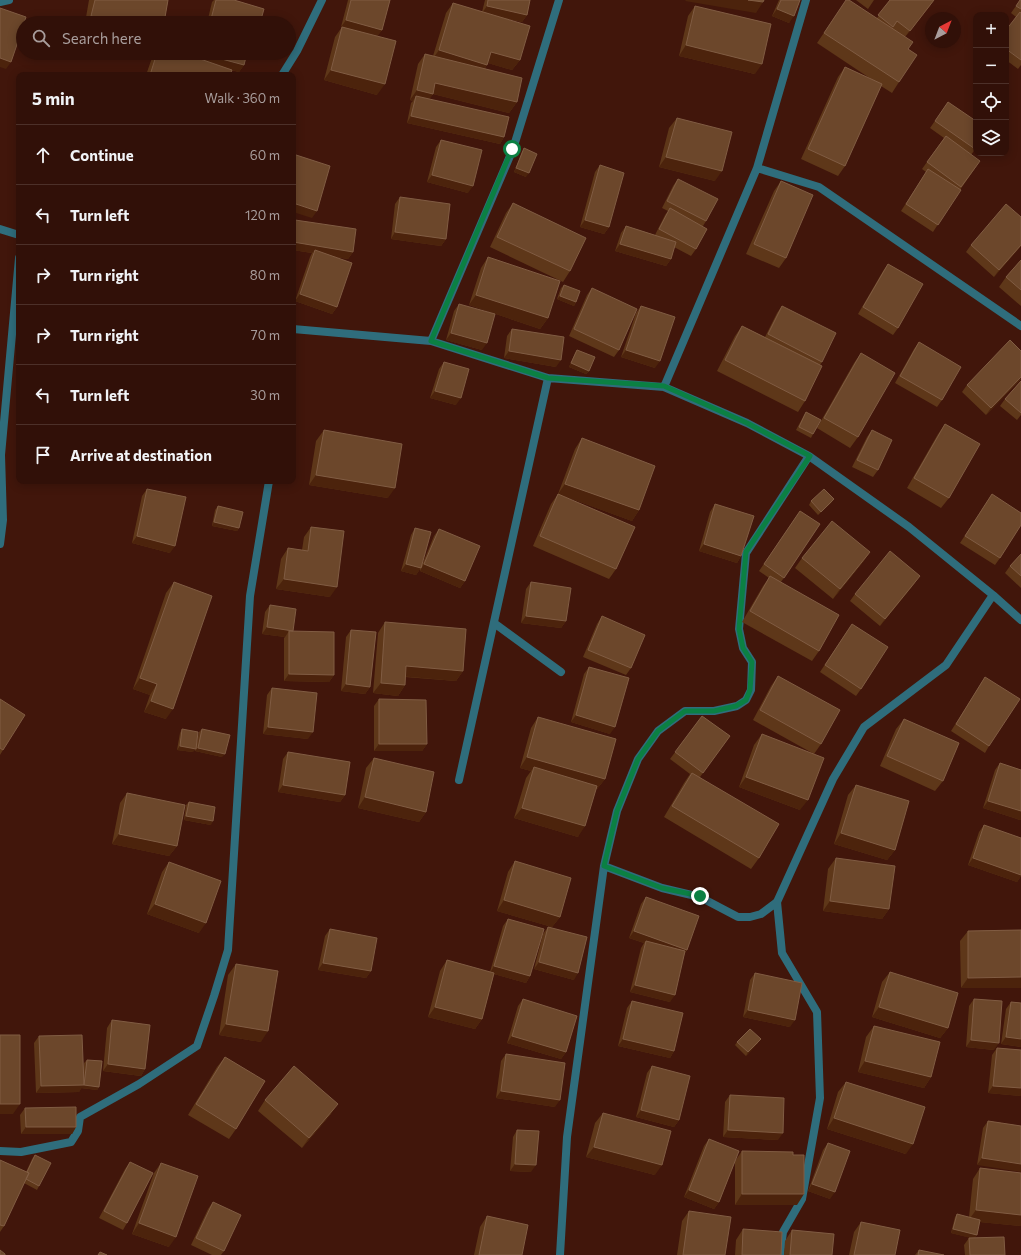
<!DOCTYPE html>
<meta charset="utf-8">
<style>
body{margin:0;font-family:Commissioner,sans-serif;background:#391912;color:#f1f3f6}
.controls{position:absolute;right:12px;top:12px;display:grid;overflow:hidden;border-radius:8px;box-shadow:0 2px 10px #0003}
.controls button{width:36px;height:36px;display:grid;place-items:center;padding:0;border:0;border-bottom:1px solid #4c3029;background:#311008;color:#f1f3f6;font:20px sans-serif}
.compass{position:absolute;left:925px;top:12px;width:36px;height:36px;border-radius:50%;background:#311008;box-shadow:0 2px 10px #0003;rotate:42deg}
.stop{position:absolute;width:12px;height:12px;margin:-9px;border:3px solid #0b8043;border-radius:50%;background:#fff}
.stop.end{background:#0b8043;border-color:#fff;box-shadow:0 1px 4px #0008}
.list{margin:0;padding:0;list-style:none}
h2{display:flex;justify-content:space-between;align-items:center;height:52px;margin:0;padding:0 16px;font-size:17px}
h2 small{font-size:13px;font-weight:400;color:#a89d9c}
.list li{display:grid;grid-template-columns:26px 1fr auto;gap:12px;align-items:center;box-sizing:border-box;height:60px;padding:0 16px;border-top:1px solid #4c3029}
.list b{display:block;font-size:15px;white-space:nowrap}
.list em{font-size:13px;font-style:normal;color:#a89d9c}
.icon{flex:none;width:22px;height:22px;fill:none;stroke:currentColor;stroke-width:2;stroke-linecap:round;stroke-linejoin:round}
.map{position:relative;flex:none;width:1021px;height:1255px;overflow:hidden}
.search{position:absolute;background:#311008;box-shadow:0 2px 10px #0003;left:16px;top:16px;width:280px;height:44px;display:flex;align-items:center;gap:10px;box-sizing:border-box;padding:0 14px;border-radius:22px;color:#a89d9c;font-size:15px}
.panel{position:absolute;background:#311008;box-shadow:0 2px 10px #0003;left:16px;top:72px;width:280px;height:412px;border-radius:8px}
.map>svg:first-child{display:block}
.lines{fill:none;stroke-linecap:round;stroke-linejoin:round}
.minor{stroke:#2f6d7c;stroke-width:8}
.wall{fill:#5e3719}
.shaded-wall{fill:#4c230c}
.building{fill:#6c472b;stroke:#805c43}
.route{stroke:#0b8043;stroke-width:5}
</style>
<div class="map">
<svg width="1021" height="1255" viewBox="0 0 1021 1255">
<rect width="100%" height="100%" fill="#41160b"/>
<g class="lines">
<path class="minor" d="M0,2l9,-2
M282,75l15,-24 25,-51
M757,168l62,19 202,139
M0,229l19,6
M293,329l138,12 117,37 116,9 83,36 62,33 100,71 84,68 28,25
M431,341l82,-192 46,-149
M664,387l93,-219 49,-168
M0,544l3,-24 -2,-65 18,-197
M494,623l67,49
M459,780l89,-402
M604,866l58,22 38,9 38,20h12l11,-3 16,-12 56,-123 31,-52 82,-62 47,-70
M777,902l5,51 35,59 3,86 -18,101 -19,33 -3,23
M0,1151l21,1 50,-10 7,-11 2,-14 59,-33 58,-38 17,-50 14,-46 22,-354 19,-115
M560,1255l7,-118 37,-271 13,-55 21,-52 20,-28 27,-20h29l23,-5 9,-6 5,-10 1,-28 -9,-14 -4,-19 7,-76 63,-97"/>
</g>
<path class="wall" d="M89,0h79l-4,23h-79z
M214,0h20l26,23h-53l5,-21z
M348,0h42l-8,30 -5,6v59l-53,-15 11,-43 7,-10h-1z
M485,0h45l-3,15 -5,7 -23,-5 21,43 -8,10 -24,-7 -3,5 32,34 -8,11 -76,-19 -4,5 75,38 -4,7 -93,-21 4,-20 2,-2 -3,-1 8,-36 7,-10 8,2 13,-43 7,-10 29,9z
M779,0h21l-11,23 -17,-7z
M856,0h18l-6,9z
M890,0h44l-29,37 3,12 -9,33 -7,11 -11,-7 -36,80 -7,10 -37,-17 37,-82 7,-10 26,12 -54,-36 23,-34 37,9z
M1020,0h1v65l-3,4 -12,-9v-30l10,-13 -5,-4z
M695,6l60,68 -76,-18 9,-40z
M154,53h29l16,6 1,-6h47l-3,12 -5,7 -8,-2 -1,5h-84l7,-20z
M948,102l28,46 -5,7 9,6 -20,29 -27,42 -32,-21 25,-39 -4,-3 22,-31 -14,-10z
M677,118l38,63 -56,-14 10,-39z
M441,140l27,53 -41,-11 9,-35z
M524,148l2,29 -12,-5 8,-20z
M600,165l9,62 -5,7 -24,-7 15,-55z
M678,179l28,42 -3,5 -7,23 -5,7 -17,-9 -3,12 -5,7 -51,-15 6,-18 5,-7 29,9 10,-20 3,-4 -6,-3 11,-22z
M781,181l5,77 -7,10 -33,-14 28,-63z
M400,197l46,42 -5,7 -50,-7 4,-35z
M513,203l57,68 -7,11 -73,-35 16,-34z
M295,220l58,32 -5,7 -13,-2 2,50 -5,7 -37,-13 15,-44 2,-4 -19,-3v-27z
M971,245l50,1 -27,31 -28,-25z
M488,257l60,61 -8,11 -71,-24 12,-37z
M1021,260v46l-22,-19 7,-10z
M888,264l10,64 -5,7 -35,-21 25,-43z
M564,285l12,17 -2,4 -17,-7 4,-11z
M592,288l27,62 -5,7 -45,-21 18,-41z
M459,304l23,46 -36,-10 8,-29z
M641,306l14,62 -34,-11 15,-44z
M782,306l40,56 -2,3 -15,36 -7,11 -81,-41 18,-35 7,-10 23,11 12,-24z
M512,329l44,38 -52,-9 3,-22z
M919,342l23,58 -5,7 -42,-24 19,-34z
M577,350l12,21 -3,3 -17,-7 6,-14z
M861,353l-3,84 -8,11 -33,-20 37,-65z
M444,362l12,43 -26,-7 9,-29z
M1021,379l-35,36 -24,-23 5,-7z
M1021,381v34l-4,5 -17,-14 5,-7z
M806,412l7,22 -2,4 -15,-8 8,-15z
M945,424l4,74 -8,10 -34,-20 31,-54z
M324,430l64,68 -79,-13 7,-44z
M872,430l6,40 -5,7 -21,-10 15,-30z
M582,438l57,72 -7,11 -71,-26 55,74 -7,10 -76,-33 18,-42 7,-10 17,-45z
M147,489l23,64 -38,-10 10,-47z
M992,494l8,64 -5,7 -35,-22z
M834,499l-3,4 -13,12 -9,-10 2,-4z
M715,504l26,52 -4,7 -38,-12 11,-39z
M218,506l21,22 -2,3 -25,-5 3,-16z
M800,511l20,13 -39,58 38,69 -7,10 -70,-39 21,-36 6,-8 -10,-7z
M311,527l19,70 -54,-8 5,-30 7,-11 14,2 2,-13z
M415,528l7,37 12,-29 5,-7 26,52 -5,7 -40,-17v-2l-4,6 -15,-4 10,-36z
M870,552l-7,10 -30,37 -38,-31 7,-10z
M1021,554v34l-16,-15 5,-7z
M174,582l-8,137 -22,-7 6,-17 -17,-6 33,-96z
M531,582l35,39 -5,7 -40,-5 5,-34z
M915,583l-35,43 -30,-25 5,-7z
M270,605l23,26 41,44 -5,7 -45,-1v-43l1,-1 -23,-3 3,-22z
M602,616l29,52 -5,7 -43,-18 14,-33z
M385,622l78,49 -7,10 -51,-4v8l-7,11 -25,-3 5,-60z
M351,630l19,57 -5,7 -24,-3 5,-54z
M847,631l14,58 -5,7 -36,-24z
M589,667l21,67 -39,-12 13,-48z
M778,676l43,68 -7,10 -61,-34 18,-34z
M985,677l4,69 -4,7 -34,-22z
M272,688l36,51 -45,-5 4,-39z
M0,699l3,51 -3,5z
M379,699l48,45 -5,7h-48v-45z
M702,716l28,20 -30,41 59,81 -8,11 -87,-52 20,-34 6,-9 -20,-15z
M538,717l67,62 -8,10 -1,-1 -18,49 -64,-19 12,-40 5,-7 -11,-3 11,-40z
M904,719l39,62 -8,10 -55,-25 16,-37z
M182,729l11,23 -16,-2 3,-17z
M202,729l20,28 -27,-6 4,-19z
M762,734l38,76 -61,-23 15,-42z
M288,752l57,43 -5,7 -62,-10 5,-33z
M374,758l52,54 -7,10 -61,-14 8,-40z
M1000,763l21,7v49l-1,1 -37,-12 12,-38z
M856,785l39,65 -8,10 -53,-16 14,-49z
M127,793l50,53 -8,10 -57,-12 8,-41z
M189,802l22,23 -27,-5 2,-15z
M984,825l37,13v38l-4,6 -49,-17 11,-33z
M836,858l53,51 -7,10 -59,-8 5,-42z
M515,861l45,56 -8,10 -55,-16 11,-39z
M169,862l30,71 -52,-19 15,-42z
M646,897l41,53 -2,3 -15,49 -40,-10 11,-44 3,-5 -15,-5 12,-34z
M508,919l22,57 -4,7 -32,-9 -12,45 -7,10 -47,-12 12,-46 7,-11 43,12 13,-46z
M548,927l26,53 -40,-11 9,-35z
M330,929l41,42 -5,7 -48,-8 7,-34z
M1021,930l-60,58 -1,-47 8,-10z
M236,964l25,78 -42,-7 9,-60z
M890,972l58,56 -8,10 -68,-21 10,-35z
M755,973l35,54 -47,-10 7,-37z
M523,999l43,53 -5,7 -54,-16 11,-37z
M974,999l20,51 -28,-3 3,-41z
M632,1001l42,50 -4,7 -52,-12 9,-38z
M1011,1002l10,1v44l-20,-3 5,-35z
M112,1020l33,49 -4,7 -38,-5 4,-43z
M874,1026l57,51 -7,11 -66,-16 8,-35z
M39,1036l44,36 1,-9 3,-3 12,27 -2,3 -16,-2 -2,4 -43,1 -2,-50z
M737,1042l21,1 -12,13 -11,-11z
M997,1048l24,2v46l-33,-3 4,-38z
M506,1054l49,53 -59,-9 5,-37z
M225,1057l11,72 -7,10 -41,-24 29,-48z
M652,1066l27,54 -5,7 -38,-10 11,-44z
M846,1082l60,72 -79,-25 11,-37z
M730,1095l48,45 -55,-3 2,-35z
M265,1100l66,14 -29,34 -44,-37z
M25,1108l51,19 -4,7h-51l-1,-19z
M603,1113l52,62 -69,-18 9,-34z
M988,1121l33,5 -44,39 6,-37z
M517,1130l14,42 -21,-1 3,-34z
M709,1139l26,22 7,-10 51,4 4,50h-62v-43l-16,40 -5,7 -30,-12 20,-51z
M828,1143l2,56 -22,-8 15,-41z
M35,1155l4,31 -2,4 -13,-7 -20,43 -4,6v-72l26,12 6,-13z
M130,1162l-3,61 -4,7 -24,-12 26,-49z
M161,1163l8,84 -37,-13 22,-61z
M980,1168l41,5v53l-41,-4 -5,16 30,17h-40l-1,-10 5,-7h3l-21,-5 4,-16 2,-3 12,3 4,-38z
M213,1202l11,49 -3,4h-9l-21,-10 17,-36z
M689,1211l36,44h-48l5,-34z
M487,1216l35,39h-48l6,-28z
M861,1222l34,33h-46l5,-23z
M743,1229l38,26h-46l1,-15z
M792,1230l40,25h-48l1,-14z
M919,1250l25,5h-29z"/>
<path class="shaded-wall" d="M686,0h62l15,2 -7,11 -71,-12z
M934,0l-4,6 -25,32 5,-7z
M487,6l40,9 -5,7 -40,-9z
M777,9l17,7 -5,7 -17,-7z
M91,16l35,7h-40z
M211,19l12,4h-15z
M346,20l36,10 -5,7 -36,-10z
M686,45l76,19 -7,10 -76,-18z
M439,50l48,15 -7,10 -48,-15z
M491,52l29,8 -8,10 -28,-8z
M203,54l41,11 -5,7 -41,-11z
M0,58l11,4 -5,7 -6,-2z
M331,70l54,14 -8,11 -53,-15z
M435,83l82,19 -8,11 -76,-19 -7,10 -10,-8 -3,5 -3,-1 7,-10z
M411,116l93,21 -4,7 -93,-21z
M666,157l56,14 -7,10 -56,-14z
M516,168l13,5 -3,4 -12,-5z
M432,175l41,11 -5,7 -41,-11z
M293,203l24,8 -5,7 -19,-6z
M585,220l24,7 -5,7 -24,-7z
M395,232l51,7 -5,7 -50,-7z
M293,242l60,10 -5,7 -35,-6 2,-3 -3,3 -19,-3z
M620,244l51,15 -5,7 -51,-15z
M1021,245v1l-27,31 5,-7z
M300,294l37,13 -5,7 -37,-13z
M476,295l72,23 -8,11 -71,-24z
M560,296l16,6 -2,4 -17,-7z
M451,333l36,10 -5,7 -36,-10z
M626,350l34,11 -5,7 -34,-11z
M509,351l52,9 -5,7 -52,-9z
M571,363l18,8 -3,3 -17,-7z
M1021,377v2l-35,36 5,-7z
M435,391l26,7 -5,7 -26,-7z
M316,475l79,13 -7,10 -79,-13z
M565,484l74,26 -7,11 -74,-27z
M834,499l-3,4 -13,12z
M214,522l25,6 -2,3 -25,-5z
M137,536l38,10 -5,7 -38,-10z
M704,544l37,12 -4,7 -38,-12z
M870,552l-7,10 -30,37 7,-10z
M406,564l15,4 -5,7 -15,-4z
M424,564l41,17 -5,7 -40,-17z
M920,576l-5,7 -35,43 5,-7z
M284,579l53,8 -7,10 -54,-8z
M526,616l40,5 -5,7 -40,-5z
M267,627l26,4 -4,6v-6l-4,6 -23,-3z
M406,666l57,5 -7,10 -57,-5z
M289,674l45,1 -5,7 -45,-1z
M140,678l17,6 -7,11 -17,-6z
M381,683l24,2 -7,11 -25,-3z
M346,684l24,3 -5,7 -24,-3z
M151,701l22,8 -7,10 -22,-7z
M576,715l39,12 -5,7 -39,-12z
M268,727l45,5 -5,7 -45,-5z
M379,744h48l-5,7h-48z
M180,746l16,3 -3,3 -16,-2z
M198,748l27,6 -3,3 -27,-6z
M527,757l78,22 -8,10 -64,-18 1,-4 -3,4 -11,-3z
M746,777l62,23 -8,10 -61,-23z
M283,785l62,10 -5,7 -62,-10z
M365,797l61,15 -7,10 -61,-14z
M988,801l33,10v8l-1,1 -37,-12z
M522,808l63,18 -7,11 -64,-19z
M186,816l27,5 -2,4 -27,-5z
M841,833l54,17 -8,10 -53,-16z
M119,834l58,12 -8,10 -57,-12z
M973,858l48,17v1l-4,6 -49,-17z
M504,900l56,17 -8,10 -55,-16z
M830,901l59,8 -7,10 -59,-8z
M155,904l51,19 -7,10 -52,-19z
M634,931l53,19 -5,7 -36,-16 -2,2 -15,-5z
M539,962l39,11 -4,7 -40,-11z
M323,963l48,8 -5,7 -48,-8z
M494,966l36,10 -4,7 -36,-10z
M1021,977v11h-60l7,-10z
M635,985l40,10 -5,7 -40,-10z
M435,1007l47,12 -7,10 -47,-12z
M879,1007l69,21 -8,10 -68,-21z
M748,1010l47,10 -5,7 -47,-10z
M226,1024l42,7 -7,11 -42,-7z
M512,1036l54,16 -5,7 -54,-16z
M1006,1037l15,2v8l-20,-3z
M623,1039l51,12 -4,7 -52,-12z
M761,1039l-3,4 -12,13 2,-4z
M971,1040l28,3 -5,7 -28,-3z
M865,1061l66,16 -7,11 -66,-16z
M108,1064l37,5 -4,7 -38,-5z
M84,1085l15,2 -2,3 -16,-2z
M84,1085l-5,7 -43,1 5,-7z
M993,1086l28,2v8l-33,-3z
M501,1091l59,9 -5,7 -59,-9z
M0,1104h20l-7,10h-13z
M338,1104l-7,10 -29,34 7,-10z
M641,1110l38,10 -5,7 -38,-10z
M834,1118l79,26 -7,10 -79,-25z
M26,1127h50l-4,7h-51z
M728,1130l55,3 -5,7 -55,-3z
M594,1147l68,18 -7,10 -69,-18z
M982,1158l39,6v8l-44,-7z
M515,1164l21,1 -5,7 -21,-1z
M812,1184l23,8 -5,7 -22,-8z
M689,1190l30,12 -5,7 -30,-12z
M742,1194h62l-7,11h-62z
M976,1210l45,5v11l-53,-5z
M139,1223l37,14 -7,10 -37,-13z
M953,1229l24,6 -3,4 -23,-6z"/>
<path class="building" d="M95,0h73l-4,23h-38l-35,-7z
M216,0h18l30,9 -4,14h-37l-12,-4z
M351,0h39l-8,30 -36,-10z
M488,0h42l-3,15 -40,-9z
M748,0h16l-1,2z
M781,0h19l-6,16 -17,-7z
M846,0h3l64,42 -5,7 9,6 -18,27 -75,-49z
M890,0h44l-24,31 -13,-10 -4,6 -15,-12z
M1020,0h1v9l-5,-3z
M453,3l77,23 -10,34 -29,-8 -4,13 -48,-15z
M695,6l76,18 -9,40 -76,-19z
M0,8l26,9 -2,6h-1v4l-12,35 -11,-4z
M1020,12l1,1v47l-15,-11v-19z
M342,27l54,14 -11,43 -54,-14z
M157,53h26l49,17 -2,5h-80z
M203,53h44l-3,12 -41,-11z
M425,54l97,24 -5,24 -82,-19 -2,11 -16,-4z
M845,67l37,17 -37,82 -37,-17z
M416,96l93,21 -5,20 -93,-21z
M948,102l28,19v27l-1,1 -40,-28z
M677,118l55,14 -10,39 -56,-14z
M946,136l34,25 -19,26 -34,-25z
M441,140l41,10 -9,36 -41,-11z
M524,148l13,6 -8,19 -13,-5z
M293,154l37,12 -13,45 -24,-8z
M600,165l24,8 -15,54 -24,-7z
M928,169l33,21 -23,35 -32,-21z
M678,179l40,20 -12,22 -39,-20z
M781,181l32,14 -27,63 -32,-14z
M400,197l50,7 -4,35 -51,-7z
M513,203l73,35 -16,33 -73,-34z
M1006,204l15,13v28l-22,25 -28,-25z
M670,208l37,21 -11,20 -37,-20z
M295,220l61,9 -3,23 -60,-10v-10z
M626,226l50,16 -5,17 -51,-15z
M315,250l37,13 -15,44 -37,-13z
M488,257l72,24 -12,37 -72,-23z
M1021,260v30l-15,-13z
M888,264l35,20 -25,44 -35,-21z
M564,285l16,6 -4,11 -16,-6z
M592,288l45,21 -18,41 -45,-21z
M459,304l36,10 -8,29 -36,-10z
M641,306l34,11 -15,44 -34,-11z
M782,306l54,27 -14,29 -54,-28z
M742,326l80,40 -17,35 -80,-41z
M512,329l52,8 -3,23 -52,-9z
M1010,340l11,11v26l-30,31 -24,-23z
M919,342l42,25 -19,33 -42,-24z
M577,350l18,7 -6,14 -18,-8z
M861,353l34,20 -37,64 -34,-19z
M444,362l25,7 -8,29 -26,-7z
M1021,381v32l-16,-14z
M806,412l15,8 -8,14 -14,-7z
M945,424l35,20 -31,54 -35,-20z
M324,430l78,14 -7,44 -79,-13z
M872,430l20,10 -14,30 -21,-10z
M582,438l73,28 -16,44 -74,-26z
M147,489l39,8 -11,49 -38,-10z
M824,489l10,10 -13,13 -10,-11z
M558,494l77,33 -19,42 -76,-33z
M992,494l29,19v12l-21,33 -35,-22z
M715,504l39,12 -13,40 -37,-12z
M218,506l25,6 -4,16 -25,-6z
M800,511l20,13 -36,54 -20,-14z
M832,521l38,31 -30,37 -38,-31z
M311,527l33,4 -7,56 -53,-8 4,-31 20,3z
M415,528l16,4 -10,36 -15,-4z
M439,529l41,17 -15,35 -41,-17z
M890,551l30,25 -35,43 -30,-25z
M1021,554v22l-11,-10z
M770,576l69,39 -20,36 -69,-40z
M174,582l38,14 -39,113 -22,-8 6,-17 -17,-6z
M531,582l40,6 -5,33 -40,-5z
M270,605l26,4 -3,22 -26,-4z
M602,616l43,19 -14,33 -43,-18z
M385,622l81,7 -3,42 -57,-5 -1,19 -24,-2z
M852,624l36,23 -27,42 -36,-24z
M351,630l25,2 -6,55 -24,-3z
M289,631l45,1v43l-45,-1z
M589,667l40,11 -14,49 -39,-12z
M778,676l62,34 -19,34 -61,-34z
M985,677l35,22 -31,47 -33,-22z
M272,688l45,5 -4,39 -45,-5z
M0,699l25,16 -22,35 -3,-2z
M379,699l47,1 1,44h-48z
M702,716l28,20 -27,37 -28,-21z
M538,717l78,22 -11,40 -78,-22z
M904,719l55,24 -16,38 -56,-25z
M182,729l16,3 -2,17 -16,-3z
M202,729l28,6 -5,19 -27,-6z
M762,734l62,24 -16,42 -62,-23z
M288,752l62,10 -5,33 -62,-10z
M374,758l60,14 -8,40 -61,-15z
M1000,763l21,7v41l-33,-10z
M534,767l63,19 -12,40 -63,-18z
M692,773l87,51 -20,34 -87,-52z
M856,785l53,16 -14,49 -54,-17z
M127,793l58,12 -8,41 -58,-12z
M189,802l26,5 -2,14 -27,-5z
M984,825l37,13v37l-48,-17z
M836,858l59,8 -6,43 -59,-8z
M515,861l56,17 -11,39 -56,-17z
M169,862l52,19 -15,42 -51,-19z
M646,897l53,19 -12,34 -53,-19z
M508,919l36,10 -14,47 -36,-10z
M548,927l39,10 -9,36 -39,-11z
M330,929l47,9 -6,33 -48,-8z
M1021,930v47l-53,1v-47z
M646,941l39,10 -10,44 -40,-10z
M447,960l47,13 -12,46 -47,-12z
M236,964l42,7 -10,60 -42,-7z
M890,972l68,21 -10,35 -69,-21z
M755,973l47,10 -7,37 -47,-10z
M523,999l54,17 -11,36 -54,-16z
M974,999l28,2 -3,42 -28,-3z
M632,1001l51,12 -9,38 -51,-12z
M1011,1002l10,1v36l-15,-2z
M112,1020l38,5 -5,44 -37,-5z
M874,1026l66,16 -9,35 -66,-16z
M750,1029l11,10 -13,13 -11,-10z
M0,1035h20v69h-20z
M82,1035l2,50 -43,1 -2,-50z
M997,1048l24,2v38l-28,-2z
M506,1054l59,9 -5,37 -59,-9z
M225,1057l40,24 -29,48 -40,-25z
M87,1060l15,1 -3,26 -15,-2z
M294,1066l44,38 -29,34 -44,-38z
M652,1066l38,10 -11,44 -38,-10z
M846,1082l79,25 -12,37 -79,-26z
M730,1095l54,3 -1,35 -55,-3z
M76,1107v20h-50l-1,-19z
M603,1113l68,18 -9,34 -68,-18z
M988,1121l33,5v38l-39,-6z
M517,1130l22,1 -3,34 -21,-1z
M709,1139l30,12 -20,51 -30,-12z
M828,1143l22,8 -15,41 -23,-8z
M742,1151l51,1v3h11v39h-62z
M35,1155l16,8 -12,23 -13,-7 3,-6 -2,-1z
M0,1160l29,13 -25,53 -4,-1z
M130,1162l23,11 -26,50 -23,-12z
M161,1163l37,13 -22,61 -37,-14z
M980,1168l41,5v42l-45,-5z
M213,1202l28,13 -17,36 -28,-13z
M689,1211l42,6 -6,38h-42z
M957,1214l23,6 -3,15 -24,-6z
M487,1216l41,9 -6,30h-43z
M861,1222l39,8 -5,25h-41z
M743,1229l39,3 -1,23h-39z
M792,1230l42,4 -2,21h-42z
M1004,1237l1,18h-35l-1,-17z
M0,1250l5,4v1h-5z
M919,1250l25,5h-26z
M100,1252l7,3h-9z"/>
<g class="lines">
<path class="route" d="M512,149l-81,192 117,37 116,8 83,37 63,33 -64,96 -7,77 4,19 9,14 -2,28 -4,10 -10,6 -22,5h-29l-27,20 -20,28 -21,52 -13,55 58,22 38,8"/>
</g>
</svg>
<div class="controls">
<button>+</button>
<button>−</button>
<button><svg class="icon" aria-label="locate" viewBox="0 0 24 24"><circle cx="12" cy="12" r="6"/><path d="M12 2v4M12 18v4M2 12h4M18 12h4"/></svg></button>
<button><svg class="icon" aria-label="layers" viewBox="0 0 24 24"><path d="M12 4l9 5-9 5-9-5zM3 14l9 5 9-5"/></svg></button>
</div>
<svg class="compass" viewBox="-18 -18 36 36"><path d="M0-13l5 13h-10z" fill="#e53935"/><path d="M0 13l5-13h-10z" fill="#a89d9c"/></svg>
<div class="stop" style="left:512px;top:149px"></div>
<div class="stop end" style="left:700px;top:896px"></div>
<div class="search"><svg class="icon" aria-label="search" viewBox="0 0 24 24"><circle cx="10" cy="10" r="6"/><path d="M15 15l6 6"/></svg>Search here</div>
<section class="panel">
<h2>5 min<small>Walk · 360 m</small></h2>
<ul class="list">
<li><svg class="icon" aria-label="ahead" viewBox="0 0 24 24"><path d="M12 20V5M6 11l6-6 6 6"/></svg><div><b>Continue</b></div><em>60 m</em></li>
<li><svg class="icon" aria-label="left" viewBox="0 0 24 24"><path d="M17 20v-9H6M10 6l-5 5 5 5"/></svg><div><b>Turn left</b></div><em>120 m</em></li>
<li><svg class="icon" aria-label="right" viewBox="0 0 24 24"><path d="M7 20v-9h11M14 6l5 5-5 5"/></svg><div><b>Turn right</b></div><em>80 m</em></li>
<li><svg class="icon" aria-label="right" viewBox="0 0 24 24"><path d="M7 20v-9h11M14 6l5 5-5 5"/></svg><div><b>Turn right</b></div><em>70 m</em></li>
<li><svg class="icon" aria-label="left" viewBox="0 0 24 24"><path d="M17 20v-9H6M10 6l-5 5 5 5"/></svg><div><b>Turn left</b></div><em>30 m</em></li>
<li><svg class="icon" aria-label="arrive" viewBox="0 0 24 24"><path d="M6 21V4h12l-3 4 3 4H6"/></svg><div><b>Arrive at destination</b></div></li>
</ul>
</section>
</div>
